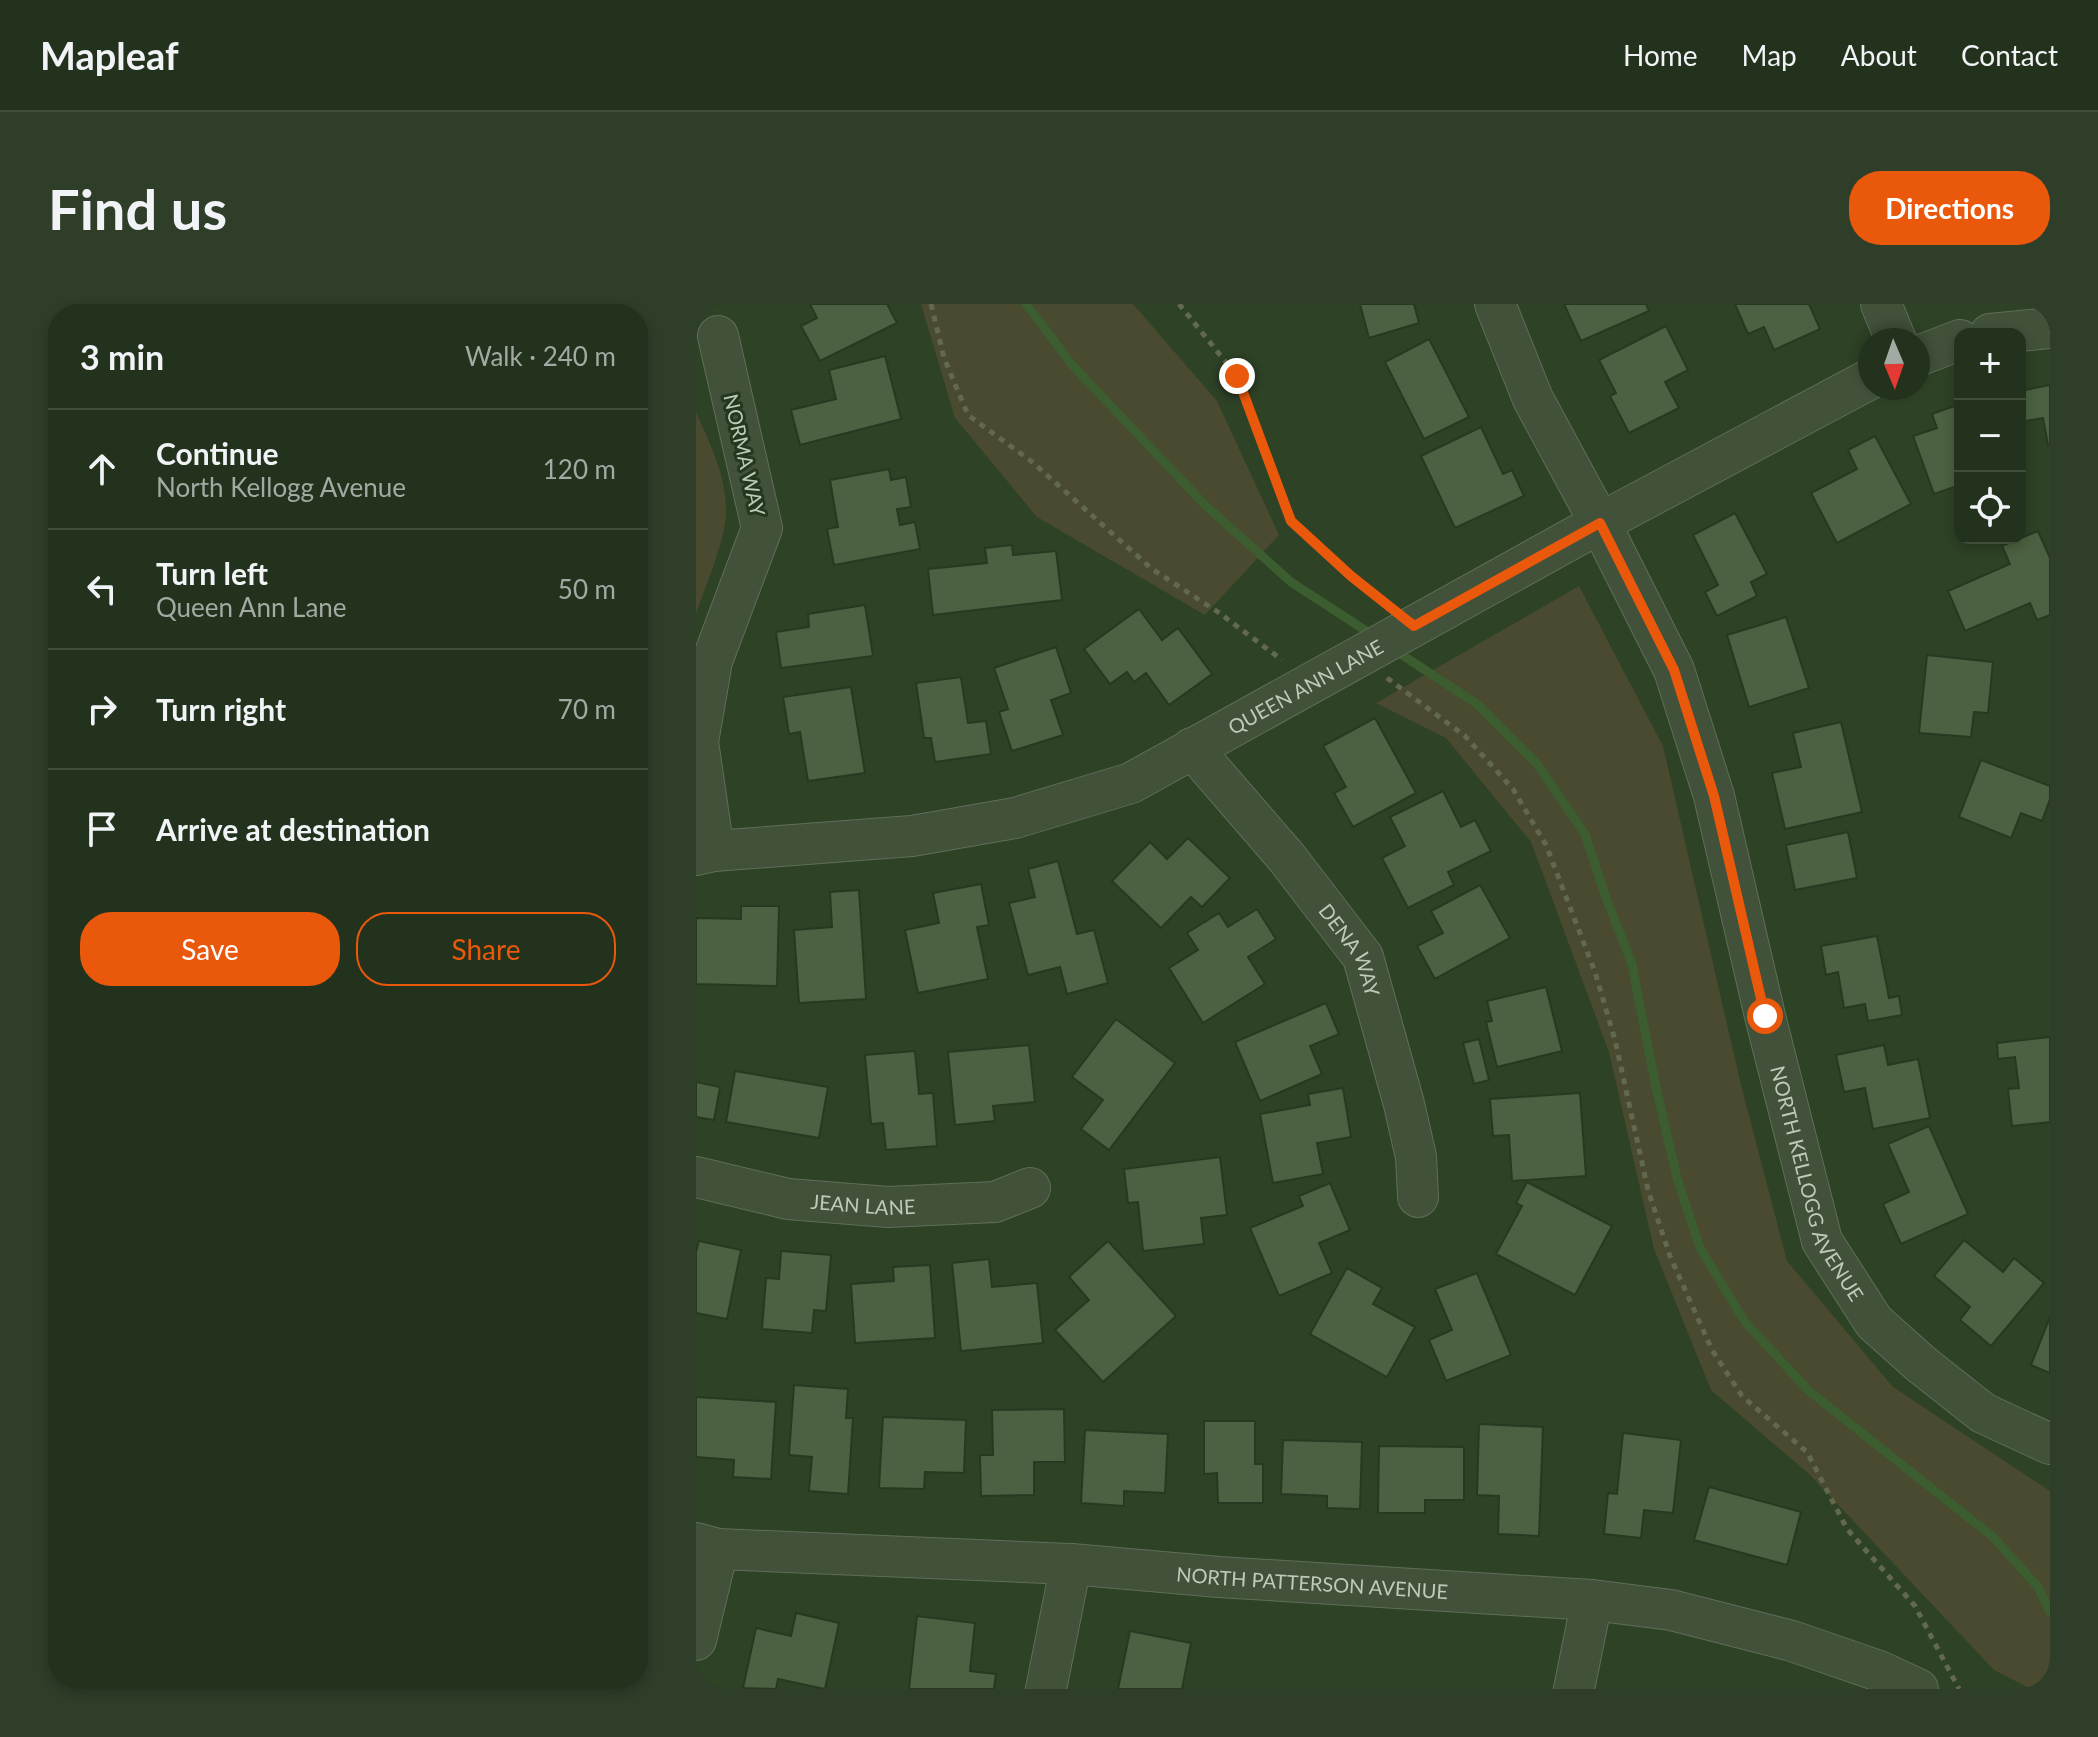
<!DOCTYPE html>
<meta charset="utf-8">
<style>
body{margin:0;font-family:Lato,sans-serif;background:#2e3e29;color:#f1f3f6}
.controls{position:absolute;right:24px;top:24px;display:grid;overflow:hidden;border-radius:16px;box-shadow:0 4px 12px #0003}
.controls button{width:72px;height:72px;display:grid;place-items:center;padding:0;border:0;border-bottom:2px solid #3f4d3b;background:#22321c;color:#f1f3f6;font:40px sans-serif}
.compass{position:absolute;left:1162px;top:24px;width:72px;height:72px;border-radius:50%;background:#22321c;box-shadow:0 4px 12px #0003;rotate:178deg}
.stop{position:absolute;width:24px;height:24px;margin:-18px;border:6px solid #ea580c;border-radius:50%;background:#fff}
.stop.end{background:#ea580c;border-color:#fff;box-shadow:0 2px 8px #0008}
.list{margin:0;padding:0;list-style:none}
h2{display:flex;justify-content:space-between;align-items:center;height:104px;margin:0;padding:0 32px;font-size:34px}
h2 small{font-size:26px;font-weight:400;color:#a2aaa3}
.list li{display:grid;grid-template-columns:52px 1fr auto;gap:24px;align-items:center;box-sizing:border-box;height:120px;padding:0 32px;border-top:2px solid #3f4d3b}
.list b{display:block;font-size:30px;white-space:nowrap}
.list p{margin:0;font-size:26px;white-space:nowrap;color:#a2aaa3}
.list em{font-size:26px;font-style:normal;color:#a2aaa3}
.actions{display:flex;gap:16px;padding:24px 32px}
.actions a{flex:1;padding:18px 0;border:2px solid #ea580c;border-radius:32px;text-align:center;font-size:28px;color:#ea580c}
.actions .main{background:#ea580c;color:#fff}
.icon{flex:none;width:44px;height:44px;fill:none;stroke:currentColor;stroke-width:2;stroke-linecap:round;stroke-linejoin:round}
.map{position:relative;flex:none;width:1354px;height:1385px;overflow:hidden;border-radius:32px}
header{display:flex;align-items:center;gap:48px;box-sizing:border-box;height:112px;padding:0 40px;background:#22321c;border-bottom:2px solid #3f4d3b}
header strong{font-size:38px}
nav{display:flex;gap:44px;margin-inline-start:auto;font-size:28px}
.intro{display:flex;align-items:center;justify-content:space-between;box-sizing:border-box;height:192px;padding:0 48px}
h1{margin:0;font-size:56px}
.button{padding:20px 36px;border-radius:32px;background:#ea580c;color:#fff;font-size:28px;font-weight:700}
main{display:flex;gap:48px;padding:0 48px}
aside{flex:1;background:#22321c;border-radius:32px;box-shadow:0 4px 12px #0003}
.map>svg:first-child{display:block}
.green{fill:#494a30}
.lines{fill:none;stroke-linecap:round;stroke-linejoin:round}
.stream{stroke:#3c5d2f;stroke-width:9}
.building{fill:#4c6141;stroke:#283921;stroke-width:2}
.minor-casing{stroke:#5f6f58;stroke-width:42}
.path{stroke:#62694f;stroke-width:5;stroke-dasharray:6 6;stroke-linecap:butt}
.minor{stroke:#41513a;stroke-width:40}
.route{stroke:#ea580c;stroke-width:10}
.labels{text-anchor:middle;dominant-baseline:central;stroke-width:6;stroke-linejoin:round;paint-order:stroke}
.street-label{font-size:20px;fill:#bcccb7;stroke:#26371f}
</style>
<header>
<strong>Mapleaf</strong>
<nav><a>Home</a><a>Map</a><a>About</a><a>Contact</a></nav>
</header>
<div class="intro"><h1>Find us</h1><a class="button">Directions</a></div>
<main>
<aside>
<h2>3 min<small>Walk · 240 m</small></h2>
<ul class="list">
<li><svg class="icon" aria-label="ahead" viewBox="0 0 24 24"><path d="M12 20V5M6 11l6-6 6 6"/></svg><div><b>Continue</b><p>North Kellogg Avenue</p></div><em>120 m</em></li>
<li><svg class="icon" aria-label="left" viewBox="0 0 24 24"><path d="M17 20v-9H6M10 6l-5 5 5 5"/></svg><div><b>Turn left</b><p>Queen Ann Lane</p></div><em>50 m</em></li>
<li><svg class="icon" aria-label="right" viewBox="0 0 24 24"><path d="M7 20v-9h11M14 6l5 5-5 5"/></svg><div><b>Turn right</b></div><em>70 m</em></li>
<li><svg class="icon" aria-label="arrive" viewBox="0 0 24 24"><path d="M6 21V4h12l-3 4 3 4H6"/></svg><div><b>Arrive at destination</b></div></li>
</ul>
<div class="actions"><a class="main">Save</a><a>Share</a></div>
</aside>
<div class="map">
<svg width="1354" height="1385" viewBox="0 0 1354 1385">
<rect width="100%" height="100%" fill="#2e4226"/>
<path class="green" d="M225,0h212l84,97 62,134 -74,80 -168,-98 -82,-99z
M0,108c14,32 31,65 30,101 0,25 -21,75 -30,101z
M883,282l84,160 78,339 46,176 106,126 157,104v198h-19l-37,-19 -184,-195 -99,-85 -57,-141 -45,-197 -78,-210 -85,-104 -70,-35z"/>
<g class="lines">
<path class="stream" d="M330,0l47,62 133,140 85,76 83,54
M697,345l84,55 60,60 48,70 21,64 26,66 23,119 22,95 23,70 45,74 64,69 184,146 45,50 12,25"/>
</g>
<path class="building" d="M114,0h77l10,19 -77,38 -19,-35 16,-8z
M664,0h54l5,19 -50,15z
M868,0h82l3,7 -68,30z
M1039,0h74l11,25 -46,21 -10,-23 -16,7z
M970,22l22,44 -23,12 14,26 -50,25 -19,-37 6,-3 -17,-33z
M733,35l40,78 -45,22 -39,-77z
M189,52l16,63 -101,26 -9,-35 45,-11 -7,-29z
M1354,81v59l-2,1 -5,-27 -23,4v-31z
M1264,100v81l-26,9 -21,-58 24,-8 -5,-14z
M785,123l22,47 9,-4 12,26 -69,32 -34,-72z
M1179,132l36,68 -74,39 -26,-50 46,-24 -9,-19z
M193,165l2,11 15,-3 5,30 -14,2 3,16 15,-3 5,27 -86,16 -7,-36 11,-2 -8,-47z
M1039,209l32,61 -16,8 6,14 -40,20 -12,-24 13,-7 -25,-50z
M1342,227l12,27v57l-13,5 -7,-17 -65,28 -17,-40 62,-27 -8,-18z
M316,241l1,10 43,-4 6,49 -129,15 -5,-46 59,-6 -2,-15z
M169,301l8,51 -92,12 -5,-36 33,-5 -1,-13z
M443,305l23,31 16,-12 34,46 -43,31 -23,-32 -12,9 -7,-10 -17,12 -26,-35z
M1090,313l23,71 -60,19 -22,-72z
M360,343l15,46 -20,7 12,35 -51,16 -13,-39 9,-3 -14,-41z
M1231,351l66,7 -5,51 -14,-1 -3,25 -52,-4z
M265,373l7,46 18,-2 5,33 -56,8 -4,-24h-7l-8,-55z
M155,383l14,86 -57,8 -8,-49 -11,2 -6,-37z
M679,414l41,75 -63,34 -19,-34 12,-6 -23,-41z
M1145,418l21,90 -77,17 -13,-56 29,-6 -8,-34z
M1285,456l69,26v13l-8,22 -21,-8 -10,25 -52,-21z
M747,487l18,36 14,-7 16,31 -43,21 6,13 -46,23 -26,-50 23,-12 -15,-29z
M1152,528l9,46 -62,12 -9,-45z
M492,534l42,40 -28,29 -11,-10 -30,31 -49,-47 38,-39 17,17z
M362,557l19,73 17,-4 14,53 -41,11 -7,-27 -32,8 -19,-72 26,-6 -7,-28z
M285,580l8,41 -12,2 11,52 -70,14 -13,-63 34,-7 -6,-30z
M784,581l30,53 -75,41 -18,-33 26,-13 -12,-22z
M163,586l7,109 -67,4 -5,-73 38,-3 -2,-35z
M45,602h38l-2,80 -81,-2v-66l45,1z
M561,605l19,30 -28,18 17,27 -62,39 -34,-55 29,-18 -11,-17 32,-20 9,14z
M1181,632l12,62 10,-2 3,19 -34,6 -3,-17 -21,4 -6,-36 -12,3 -5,-29z
M850,683l16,64 -65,16 -11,-45 6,-1 -5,-20z
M630,699l13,31 -29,12 12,28 -62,27 -25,-59z
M420,715l59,44 -66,87 -28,-21 22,-29 -31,-23z
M1354,733v85l-38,4 -4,-37 11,-1 -4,-31 -17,2 -1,-16z
M783,735l10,41 -15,4 -11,-41z
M333,741l6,57 -42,4 2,15 -40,4 -7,-73z
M1188,741l4,20 30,-6 12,59 -57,11 -8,-41 -21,4 -8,-37z
M219,747l4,43 14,-1 4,53 -51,4 -3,-27 -12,1 -6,-69z
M39,767l93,16 -9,51 -93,-16z
M0,778l24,5 -6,33 -18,-3z
M647,784l8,49 -34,6 6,31 -50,9 -13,-69 50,-9 -2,-11z
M884,789l6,83 -74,5 -3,-46 -16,1 -3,-37z
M1233,822l39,88 -67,30 -18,-40 26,-12 -21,-48z
M524,853l7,58 -26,3 3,26 -61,7 -5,-49 -10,1 -4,-34z
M831,878l85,44 -37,69 -79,-41 26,-48 -6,-3z
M634,879l20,47 -31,13 13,30 -53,23 -29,-68 53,-22 -4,-10z
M1268,936l39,32 11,-14 30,25 -53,63 -31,-26 10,-13 -36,-31z
M3,937l42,9 -14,69 -31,-6v-61z
M412,937l68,75 -73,66 -48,-52 34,-30 -20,-23z
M85,947l50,4 -5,56 -12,-1 -2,23 -50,-4 4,-51 13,1z
M293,955l3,28 45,-4 6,60 -82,8 -9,-88z
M234,961l5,73 -80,5 -4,-59 43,-3 -1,-14z
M651,964l35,20 -9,16 42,23 -28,50 -77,-43z
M781,969l34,82 -65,26 -17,-41 23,-10 -17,-41z
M1354,1013v56l-19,-8z
M98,1081l54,4 -2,29h7l-5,76 -39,-3 3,-34 -23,-2z
M0,1093l80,5 -5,77 -38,-2 1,-17 -38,-3z
M368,1105l1,53h-31v33l-53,1 -1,-41h13l-1,-45z
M187,1113l83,3 -2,53 -39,-1 -1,17 -45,-1z
M508,1117h51v43h8v39h-45l-1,-30 -13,1z
M783,1120l64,3 -4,109 -41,-2 1,-38 -22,-1z
M389,1126l83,4 -3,59 -41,-2v15l-43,-3z
M927,1129l58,7 -8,73 -29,-3 -3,28 -37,-4 4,-41 9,1z
M587,1136l79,2 -2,67 -33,-1v-12l-46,-2z
M683,1142l85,1v53h-39v13h-47z
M1013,1183l92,25 -14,53 -93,-25z
M100,1309l43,10 -14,66 -47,-10 -2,10 -33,-1 13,-60 35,8z
M221,1312l58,7 -5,48 26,3 -2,15h-85z
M434,1327l61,12 -9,46h-64z"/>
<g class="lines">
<defs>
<g id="minor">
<path id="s1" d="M799,0l38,95 67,124 74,147 40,126 51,220 57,225 52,81 47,42 62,49 67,31"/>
<path d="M1185,0l15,36"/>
<path d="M1294,30l60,-6"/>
<path d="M1222,52l42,-16"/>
<path id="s2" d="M496,444l95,110 76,99 41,147 12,53 2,40"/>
<path d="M18,547l-16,-109 14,-81 50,-133 -44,-192"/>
<path id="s3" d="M0,551l18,-4 198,-15 103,-18 116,-35 469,-260 270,-144"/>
<path id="s4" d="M0,873l92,22 100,8 107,-5 35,-14"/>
<path id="s5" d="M0,1239l22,6 353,15 148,13 373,23 79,10 121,31 87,30 39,18"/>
<path d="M0,1336l22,-91"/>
<path d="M350,1385l25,-125"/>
<path d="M878,1385l18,-89"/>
</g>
</defs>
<use href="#minor" class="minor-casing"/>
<path class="path" d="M235,0l13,54 24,57 63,46 121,108 66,43 64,48
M483,0l58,72 54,145 94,82
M691,374l78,58 48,53 33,56 49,127 20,68 33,150 22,66 42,94 30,46 65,56 40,77 68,77 44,83"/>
<use href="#minor" class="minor"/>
</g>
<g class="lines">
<path class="route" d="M541,72l54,145 60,55 63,50 186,-103 74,147 40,126 51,220"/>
</g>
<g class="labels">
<g class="street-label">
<text transform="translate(49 151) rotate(77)">NORMA WAY</text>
<text stroke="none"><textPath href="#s3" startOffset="642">QUEEN ANN LANE</textPath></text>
<text stroke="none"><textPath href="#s2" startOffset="258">DENA WAY</textPath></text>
<text stroke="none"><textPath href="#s1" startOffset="942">NORTH KELLOGG AVENUE</textPath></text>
<text stroke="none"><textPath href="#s4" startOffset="170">JEAN LANE</textPath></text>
<text stroke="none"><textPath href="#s5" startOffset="618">NORTH PATTERSON AVENUE</textPath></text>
</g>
</g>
</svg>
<div class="controls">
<button>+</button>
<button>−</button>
<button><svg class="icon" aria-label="locate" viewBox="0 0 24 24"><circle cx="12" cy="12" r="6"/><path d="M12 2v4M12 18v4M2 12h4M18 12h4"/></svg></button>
</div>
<svg class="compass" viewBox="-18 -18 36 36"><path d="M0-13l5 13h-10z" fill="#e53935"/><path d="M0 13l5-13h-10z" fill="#a2aaa3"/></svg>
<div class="stop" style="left:1069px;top:712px"></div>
<div class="stop end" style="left:541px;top:72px"></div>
</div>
</main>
